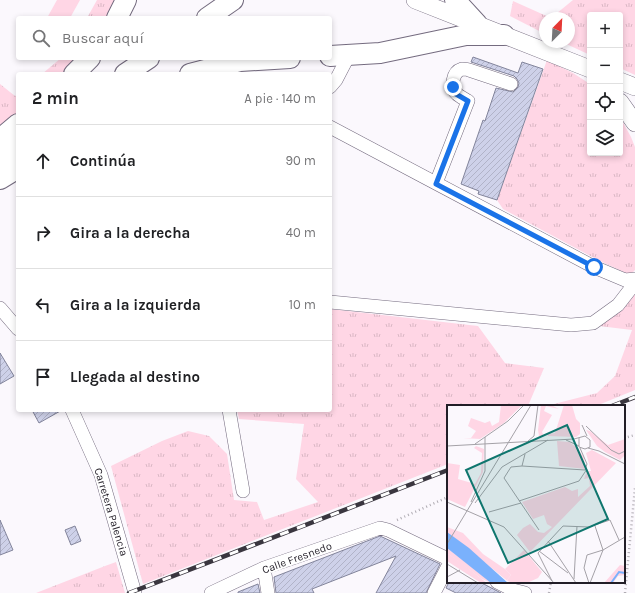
<!DOCTYPE html>
<html lang="es">
<meta charset="utf-8">
<style>
body{margin:0;font-family:Karla,sans-serif;background:#f2f2f2;color:#202124}
.controls{position:absolute;right:12px;top:12px;display:grid;overflow:hidden;border-radius:4px;box-shadow:0 2px 6px #0003}
.controls button{width:36px;height:36px;display:grid;place-items:center;padding:0;border:0;border-bottom:1px solid #e0e0e0;background:#fff;color:#202124;font:20px sans-serif}
.compass{position:absolute;left:539px;top:12px;width:36px;height:36px;border-radius:50%;background:#fff;box-shadow:0 2px 6px #0003;rotate:24deg}
.stop{position:absolute;width:12px;height:12px;margin:-9px;border:3px solid #1a73e8;border-radius:50%;background:#fff}
.stop.end{background:#1a73e8;border-color:#fff;box-shadow:0 1px 4px #0008}
.list{margin:0;padding:0;list-style:none}
h2{display:flex;justify-content:space-between;align-items:center;height:52px;margin:0;padding:0 16px;font-size:17px}
h2 small{font-size:13px;font-weight:400;color:#757577}
.list li{display:grid;grid-template-columns:26px 1fr auto;gap:12px;align-items:center;box-sizing:border-box;height:72px;padding:0 16px;border-top:1px solid #e0e0e0}
.list b{display:block;font-size:15px;white-space:nowrap}
.list em{font-size:13px;font-style:normal;color:#757577}
.icon{flex:none;width:22px;height:22px;fill:none;stroke:currentColor;stroke-width:2;stroke-linecap:round;stroke-linejoin:round}
.map{position:relative;flex:none;width:635px;height:593px;overflow:hidden}
.search{position:absolute;background:#fff;box-shadow:0 2px 6px #0003;left:16px;top:16px;width:316px;height:44px;display:flex;align-items:center;gap:10px;box-sizing:border-box;padding:0 14px;border-radius:4px;color:#757577;font-size:15px}
.panel{position:absolute;background:#fff;box-shadow:0 2px 6px #0003;left:16px;top:72px;width:316px;height:340px;border-radius:4px}
.map>svg:first-child{display:block}
.grass{fill:url(#grass-tufts)}
.pitch{fill:#ffd6e5}
.building{fill:url(#building-hatch);stroke:#82849b}
.lines{fill:none;stroke-linecap:round;stroke-linejoin:round}
.minor-casing{stroke:#746b7f;stroke-width:14}
.major-casing{stroke:#746b7f;stroke-width:18}
.highway-casing{stroke:#746b7f;stroke-width:22}
.path{stroke:#b0acb3;stroke-width:2.5;stroke-dasharray:1 3;stroke-linecap:butt}
.minor{stroke:#fff;stroke-width:13}
.major{stroke:#fff;stroke-width:17}
.highway{stroke:#fff;stroke-width:20}
.rail-casing{stroke:#3a363f;stroke-width:4.5}
.rail{stroke:#fff;stroke-width:3;stroke-dasharray:9;stroke-linecap:butt}
.route{stroke:#1a73e8;stroke-width:5}
.labels{text-anchor:middle;dominant-baseline:central;stroke-width:3.5;stroke-linejoin:round;paint-order:stroke}
.street-label{font-size:11px;fill:#221e27;stroke:#fff}
.inset-river{fill:none;stroke:#7ab1fc;stroke-width:2}
.inset-road{fill:none;stroke:#a4a1a7;stroke-width:1}
.view{fill:#0f766e;fill-opacity:0.15;stroke:#0f766e;stroke-width:2}
.inset-edge{fill:none;stroke:#221e27;stroke-width:2}
</style>
<div class="map">
<svg width="635" height="593" viewBox="0 0 635 593">
<defs>
<pattern id="grass-tufts" width="24" height="20" patternUnits="userSpaceOnUse"><rect width="24" height="20" fill="#ffd6e5"/><path d="M3 7l-1-3M5 7V3M7 7l1-3M15 17l-1-3M17 17v-4M19 17l1-3" fill="none" stroke="#dab7c4"/></pattern>
<pattern id="building-hatch" width="6" height="6" patternUnits="userSpaceOnUse"><rect width="6" height="6" fill="#ced1e9"/><path d="M-1 1l2-2M0 6l6-6M5 7l2-2" fill="none" stroke="#b1b3c8"/></pattern>
</defs>
<rect width="100%" height="100%" fill="#fbf8fd"/>
<path class="grass" d="M97,0h18l-8,18h-20z
M573,0h62v75l-15,-7v-53h-30v40l-28,-13h7v-24h-24v16l-35,-18 3,-15 38,17z
M61,58h19l-18,16h-20z
M547,60l26,13 17,11v69h30v-36l11,20 4,10v123l-5,5 -34,-16 -93,-50 -6,-9z
M0,84l15,12 3,-2v18l-18,15z
M635,291v99l-39,16h-50l51,-13 18,-17 17,-46 -33,-4z
M330,309l148,17 27,37 39,5 -16,38h-80v58l-305,120 -32,-118 51,-25 26,-10 21,5 18,18 7,46 23,2 7,18 54,-18 -22,-23 8,-55 -65,-5 -2,-9h93z
M116,562l9,31h-89l69,-27z"/>
<path class="pitch" d="M57,0h23l-10,18h-23z"/>
<path class="building" d="M473,57l45,16 4,-11 21,7 -46,131 -19,-6 1,-3 -18,-7 22,-64 2,1 11,-33 17,4 5,-5 1,-4 -2,-4 -3,-3 -43,-14z
M0,353l14,23 -14,8z
M32,410h30l-23,13z
M0,520l13,30 -13,5z
M75,526l6,15 -10,4 -6,-15z
M380,536l60,28 -14,29h-50l20,-37 -84,33 2,4h-38l-2,-16z
M449,582h31l21,11h-45l-10,-5z
M258,584l2,9h-22v-1z"/>
<g class="lines">
<defs>
<path id="minor" d="M330,87l6,-7 13,-25
M330,127l264,140 31,13 10,-1
M436,183l32,-82c-3,-2 -8,-4 -11,-7 -7,-6 -5,-22 5,-25 3,0 5,0 7,1l42,14
M330,302l241,23 22,-2 25,-18 17,-22
M0,308l18,21
M72,410l29,65 34,118
M229,410l14,81
M264,568l4,25
M497,582l16,8 12,3
M211,593l53,-25 116,-40 8,2 60,29
M434,593l14,-27"/>
<path id="major" d="M415,0l175,69
M620,81l15,6
M620,102l15,21"/>
<path id="highway" d="M455,0l22,24
M117,18l9,-18
M207,18l26,-18
M330,56l50,-3 86,-18h38
M74,74l16,-16
M125,74l24,-16
M190,74l50,-13 50,-3
M0,139l18,-15
M0,160l18,-12
M0,179l18,-11"/>
</defs>
<use href="#minor" class="minor-casing"/>
<use href="#major" class="major-casing"/>
<use href="#highway" class="highway-casing"/>
<path class="path" d="M624,438l11,-3
M397,520l51,-23
M549,593l2,-11
M625,593l10,-105"/>
<use href="#minor" class="minor"/>
<use href="#major" class="major"/>
<use href="#highway" class="highway"/>
<defs>
<path id="rail" d="M612,406l23,-9
M129,593l319,-123"/>
</defs>
<use href="#rail" class="rail-casing"/>
<use href="#rail" class="rail"/>
</g>
<g class="lines">
<path class="route" d="M453,87l3,7 12,7 -32,83 158,83"/>
</g>
<g class="labels">
<g class="street-label">
<text transform="translate(111 512) rotate(73)">Carretera Palencia</text>
<text transform="translate(297 558) rotate(-20)">Calle Fresnedo</text>
</g>
</g>
<g transform="translate(447 405)">
<rect width="178" height="178" fill="#fbf8fd"/>
<path d="M54,0h21l-18,18 -24,16 -17,-1h8l5,-7 -8,-5 3,-8 14,5 5,-2 2,5 7,-4zM94,0h10l8,4 -13,-3 -2,5 8,4 -10,17 2,4h-5l-1,-6zM117,0h8l4,14 4,4v11l-4,3 -28,-1 -1,-2 8,-1zM139,25l4,1 18,14 17,-6v16l-5,5 -15,-8 -8,-6zM110,36l12,1 7,5 8,10 1,12 -26,-3zM29,41l8,3 -1,23 -18,35 -18,-8v-36l13,2 -2,14 17,5 6,-11 1,-20 -8,-5zM145,45l24,13 -86,89 -13,-17 6,-7 7,-4 8,8 6,1 8,-6 -5,-3 -3,-9 -11,4 -11,-17 43,-15 7,4 6,-2v8l12,-11 -1,-8 -5,1 3,-8h4l-5,-18zM77,145l18,22 -4,6 -11,5h-16l-4,-3 4,-5 -6,-6zM0,148l13,9 27,21h-6l-34,-22z" fill="#ffd6e5"/>
<path d="M0,122l16,6 20,21 22,15 6,6 -4,5 3,3 -63,-51zM0,143l32,24 12,11 -9,-4 -35,-26zM173,160l5,1v9l-7,1 -5,7h-9z" fill="#ffd6e5"/>
<path d="M0,127l22,16 39,35h-17l-44,-35z" fill="#7ab1fc"/>
<path class="inset-river" d="M164,178l8,-11 6,1"/>
<path class="inset-road" d="M135,20l5,11M139,21l25,24 8,4 6,-3M119,35l13,6M81,36l6,-5 4,-31M28,39l33,-23 16,-16M0,41l127,-7 11,-3 5,4v7l-5,2 -6,-2v-9M141,43l11,3 26,13M78,49l-3,12 63,4 2,-6 -7,-16M75,61l-11,1 -7,11 35,52M72,96l60,-20 8,-12M0,97l57,25 50,56M24,97l14,-31v-34M28,98l27,-36 46,-27M42,107l32,-9M148,121l8,24M101,136l28,42M0,139l84,-139M92,146l29,22M0,159l31,19M0,172l13,-7M127,174l3,-53M105,176l-14,-28 25,-27 26,1 21,-7 9,20M142,178l-5,-15 3,-13 16,-5M143,178l13,-33 22,-13"/>
<path class="view" d="M120,20l41,94 -100,44 -42,-93z"/>
<rect width="178" height="178" class="inset-edge"/>
</g>
</svg>
<div class="controls">
<button>+</button>
<button>−</button>
<button><svg class="icon" aria-label="locate" viewBox="0 0 24 24"><circle cx="12" cy="12" r="6"/><path d="M12 2v4M12 18v4M2 12h4M18 12h4"/></svg></button>
<button><svg class="icon" aria-label="layers" viewBox="0 0 24 24"><path d="M12 4l9 5-9 5-9-5zM3 14l9 5 9-5"/></svg></button>
</div>
<svg class="compass" viewBox="-18 -18 36 36"><path d="M0-13l5 13h-10z" fill="#e53935"/><path d="M0 13l5-13h-10z" fill="#757577"/></svg>
<div class="stop" style="left:594px;top:267px"></div>
<div class="stop end" style="left:453px;top:87px"></div>
<div class="search"><svg class="icon" aria-label="search" viewBox="0 0 24 24"><circle cx="10" cy="10" r="6"/><path d="M15 15l6 6"/></svg>Buscar aquí</div>
<section class="panel">
<h2>2 min<small>A pie · 140 m</small></h2>
<ul class="list">
<li><svg class="icon" aria-label="ahead" viewBox="0 0 24 24"><path d="M12 20V5M6 11l6-6 6 6"/></svg><div><b>Continúa</b></div><em>90 m</em></li>
<li><svg class="icon" aria-label="right" viewBox="0 0 24 24"><path d="M7 20v-9h11M14 6l5 5-5 5"/></svg><div><b>Gira a la derecha</b></div><em>40 m</em></li>
<li><svg class="icon" aria-label="left" viewBox="0 0 24 24"><path d="M17 20v-9H6M10 6l-5 5 5 5"/></svg><div><b>Gira a la izquierda</b></div><em>10 m</em></li>
<li><svg class="icon" aria-label="arrive" viewBox="0 0 24 24"><path d="M6 21V4h12l-3 4 3 4H6"/></svg><div><b>Llegada al destino</b></div></li>
</ul>
</section>
</div>
